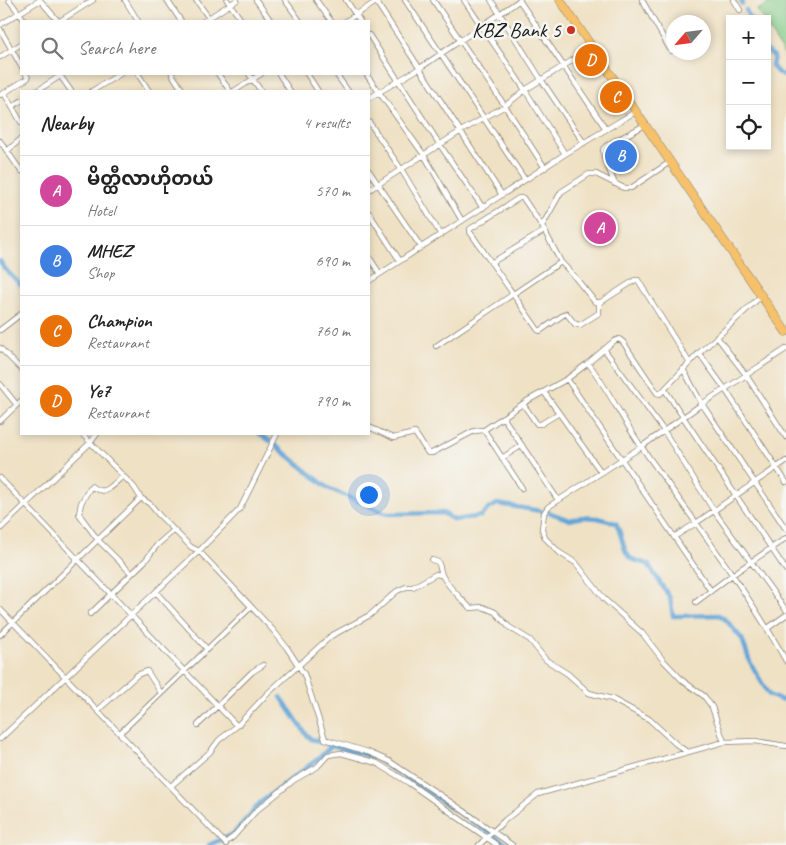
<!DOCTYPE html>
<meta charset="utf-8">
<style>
body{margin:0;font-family:Caveat,"Noto Sans Myanmar",sans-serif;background:#f6f6f6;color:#222}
.controls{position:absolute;right:15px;top:15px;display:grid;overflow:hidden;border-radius:0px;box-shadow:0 2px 8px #0003}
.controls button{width:45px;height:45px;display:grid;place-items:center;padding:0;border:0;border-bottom:1px solid #e0e0e0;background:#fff;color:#222;font:25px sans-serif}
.compass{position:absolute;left:666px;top:15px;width:45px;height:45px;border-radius:50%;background:#fff;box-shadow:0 2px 8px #0003;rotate:242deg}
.you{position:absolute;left:368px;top:494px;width:18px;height:18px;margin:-12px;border:4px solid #fff;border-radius:50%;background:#1a73e8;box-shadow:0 0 0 8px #1a73e833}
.badge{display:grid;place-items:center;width:32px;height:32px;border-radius:50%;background:#db2777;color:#fff;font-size:16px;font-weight:700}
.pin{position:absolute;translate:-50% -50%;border:2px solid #fff;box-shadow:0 1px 5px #0006}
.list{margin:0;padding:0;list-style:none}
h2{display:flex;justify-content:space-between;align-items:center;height:65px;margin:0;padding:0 20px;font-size:21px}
h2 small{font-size:16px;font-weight:400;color:#767676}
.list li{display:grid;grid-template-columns:32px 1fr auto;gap:15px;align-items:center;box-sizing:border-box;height:70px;padding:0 20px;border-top:1px solid #e0e0e0}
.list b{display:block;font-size:19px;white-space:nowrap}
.list p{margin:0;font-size:16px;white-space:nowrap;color:#767676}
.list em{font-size:16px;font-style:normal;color:#767676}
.icon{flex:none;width:28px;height:28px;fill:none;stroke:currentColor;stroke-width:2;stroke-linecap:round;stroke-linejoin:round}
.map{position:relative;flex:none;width:786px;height:845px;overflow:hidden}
.search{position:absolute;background:#fff;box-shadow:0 2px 8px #0003;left:20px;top:20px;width:350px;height:55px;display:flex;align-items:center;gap:12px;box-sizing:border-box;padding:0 18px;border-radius:0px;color:#767676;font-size:19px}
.panel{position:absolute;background:#fff;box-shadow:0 2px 8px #0003;left:20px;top:90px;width:350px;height:345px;border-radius:0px}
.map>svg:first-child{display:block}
.green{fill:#83ca86;stroke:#507351}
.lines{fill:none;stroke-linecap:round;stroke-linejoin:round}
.canal{stroke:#64a6d8;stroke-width:4.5}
.minor-casing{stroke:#867e70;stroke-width:6}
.trunk-casing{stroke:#867e70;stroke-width:9}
.minor{stroke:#fff;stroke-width:4.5}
.trunk{stroke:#f6c16b;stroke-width:8}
.poi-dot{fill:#c8321e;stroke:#f6f6f2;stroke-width:2}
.labels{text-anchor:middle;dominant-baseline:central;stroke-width:5;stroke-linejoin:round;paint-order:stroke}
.poi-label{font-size:21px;fill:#1c1c1c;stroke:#f6f6f2;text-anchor:end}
</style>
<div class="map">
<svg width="786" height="845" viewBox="0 0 786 845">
<rect width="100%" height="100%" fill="#f6f6f2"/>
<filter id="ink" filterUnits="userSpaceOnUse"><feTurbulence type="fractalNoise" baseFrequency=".02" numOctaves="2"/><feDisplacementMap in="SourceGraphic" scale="10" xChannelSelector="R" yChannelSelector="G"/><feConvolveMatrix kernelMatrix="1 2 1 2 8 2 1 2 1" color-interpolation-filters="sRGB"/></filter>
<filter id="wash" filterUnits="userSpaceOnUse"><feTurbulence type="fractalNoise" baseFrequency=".0096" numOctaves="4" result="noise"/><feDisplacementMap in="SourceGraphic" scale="20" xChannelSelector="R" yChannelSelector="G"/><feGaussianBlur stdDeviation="1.12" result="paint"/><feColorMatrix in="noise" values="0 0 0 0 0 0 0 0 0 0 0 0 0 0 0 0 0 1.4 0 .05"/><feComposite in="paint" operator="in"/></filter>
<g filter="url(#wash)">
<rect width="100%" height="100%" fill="#efe1c4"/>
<path class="green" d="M776,0h10v57l-19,-30v-8h-5l-5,-9z"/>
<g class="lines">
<path class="canal" d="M741,0l1,4
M746,10l4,9
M767,51l7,5 -2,10 6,7 8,4
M0,261l5,8 16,16
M260,434l10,7
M275,445l53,43 59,26 56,-1 11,7 27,-4 7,-7 9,-5 44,7
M548,512l22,8 12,-3 16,1 18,5c6,10 7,32 16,36 5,3 11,3 16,5l22,34 3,18 46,-1 7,5 16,19 8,23 19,33 11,5 6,-1
M281,697l25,37 5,5 65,19 132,87
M209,845l24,-11 28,-32 58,-44 12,-12"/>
</g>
</g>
<g filter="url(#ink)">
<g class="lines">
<defs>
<path id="minor" d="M9,0l16,21
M40,0l18,21
M125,0l13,21
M167,0l14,21
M196,0l15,21
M227,0l15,21
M256,0l15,21
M285,0l15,21
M316,0l15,21
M346,0l14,21
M375,0l127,195
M405,0l120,180
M433,0l72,106 40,62
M464,0l61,90 40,64
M491,0l51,81 42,62
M519,0l87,129
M642,0l29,51
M734,0l6,10
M60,21l33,-21
M204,21l33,-21
M346,21l33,-21
M0,25l40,-25
M0,29l21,37
M369,35l71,110 43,63
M0,57l21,-13
M59,74l12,17
M138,74l11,17
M172,74l11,17
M218,74l12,17
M249,74l12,17
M279,74l11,17
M307,74l11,17
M336,74l12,17
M366,74l58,81 38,66
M37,91l23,-15
M92,91l28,-17
M234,91l27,-17
M4,93l24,-15 -2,-4
M0,95l4,-2 17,29
M369,98l51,-30 100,-68
M12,107l9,-6
M369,122l32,47 40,66
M0,141l21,30
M7,151l14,-12
M369,171l52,76
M615,184l-11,-27 -1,-8 3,-3 39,-21
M369,190l92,-59 44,-25 20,-16 67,-42
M369,213l31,48
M542,226l19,-34 28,-18h7l28,14h7l39,-26
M369,257l11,17
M491,263l53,-32
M369,281l196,-127 70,-42
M599,303v10l-19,12 -5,-1 -9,-11 -26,18 -2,-1 -68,-98v-3l49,-31h4l19,28 19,36 13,14 21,26h6l34,-22h3l51,82
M0,330l21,-16
M717,337l44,-41
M436,346l125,-84
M0,348l21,21
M604,349l60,82 50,80 72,99
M699,353l18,-16 29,38 40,62
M683,369l19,35 84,125
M567,379l144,212
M0,384l17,21
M665,390l121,180
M544,392l57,80
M523,404l14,20h4l18,-11
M503,417l55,83
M0,421l21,-20
M369,427l24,11 22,-5 13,20h4l42,-22 10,-1 43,-29 40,-22 21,-16
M484,430l38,58
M82,434l52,53 7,11 9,6 9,11 32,32 8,4 74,79 14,18 17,26 21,65 43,13 21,9 72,48 51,36
M502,458l20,-13
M123,476c-12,10 -18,21 -32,10l-10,17 -2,11 19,26 33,33
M0,478l237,248
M786,482l-61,-93 -26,-36 -39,41 -3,-1 -34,-51 -4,-3 -5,2 -26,22c21,27 35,58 55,86 49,69 102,138 143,212
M0,529l91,-87 6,-8
M674,537l22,-14 90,-62
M432,560l6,2c3,5 2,11 5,15 7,12 18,21 27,31l13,-1 12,5 14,15 21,13 16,20 22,14 21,19 23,6 37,20 27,25 11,8
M156,592l51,57
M696,602l36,-27 54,-37
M0,609l226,235
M90,614l55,-53 12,-16 17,-15
M768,628l18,-13
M0,635l141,-137
M98,710l39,-35 10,-4 14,22
M198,725l54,-53 11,-7
M120,733l131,-126
M0,739l199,-188 41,-42 37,-75
M724,742l-12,-35 -8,-11 -21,-15 -20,-21 -21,-27 -38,-34 -28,-36 -16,-10 -15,-15 -3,-9 2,-16 4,-6 93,-60 61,-43 84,-55
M171,786l39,-34 9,-12 18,-14 30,-32 64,-58 39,-21 27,-24 9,-4h7l23,-13 5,1
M225,843l8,-6 23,-26 38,-31 23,-13 11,-12 13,-2 36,10 32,20 88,62
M479,845l26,-25 33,-26 186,-52 31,-1 31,5"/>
<path id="trunk" d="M560,0l226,332"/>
</defs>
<use href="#minor" class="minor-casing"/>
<use href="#trunk" class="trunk-casing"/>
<use href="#minor" class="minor"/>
<use href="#trunk" class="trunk"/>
</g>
</g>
<circle class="poi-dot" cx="571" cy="30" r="5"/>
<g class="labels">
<g class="poi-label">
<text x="561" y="30">KBZ Bank 5</text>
</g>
</g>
</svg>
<div class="controls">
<button>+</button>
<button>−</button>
<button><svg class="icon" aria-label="locate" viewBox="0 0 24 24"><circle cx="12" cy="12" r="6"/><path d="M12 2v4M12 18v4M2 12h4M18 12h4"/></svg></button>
</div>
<svg class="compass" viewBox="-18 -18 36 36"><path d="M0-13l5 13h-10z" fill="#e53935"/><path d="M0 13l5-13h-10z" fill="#767676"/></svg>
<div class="you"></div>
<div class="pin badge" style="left:600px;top:228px;background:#d1479c">A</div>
<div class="pin badge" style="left:621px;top:156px;background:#3f7fe0">B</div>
<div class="pin badge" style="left:616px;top:97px;background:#e8710a">C</div>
<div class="pin badge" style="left:591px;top:60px;background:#e8710a">D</div>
<div class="search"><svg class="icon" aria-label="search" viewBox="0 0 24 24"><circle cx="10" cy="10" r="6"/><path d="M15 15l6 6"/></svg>Search here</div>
<section class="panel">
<h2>Nearby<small>4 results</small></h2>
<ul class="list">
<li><span class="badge" style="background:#d1479c">A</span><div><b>မိတ္ထီလာဟိုတယ်</b><p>Hotel</p></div><em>570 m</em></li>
<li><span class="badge" style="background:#3f7fe0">B</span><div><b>MHEZ</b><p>Shop</p></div><em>690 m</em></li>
<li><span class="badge" style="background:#e8710a">C</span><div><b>Champion</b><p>Restaurant</p></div><em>760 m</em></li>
<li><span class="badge" style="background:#e8710a">D</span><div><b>Ye7</b><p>Restaurant</p></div><em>790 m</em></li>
</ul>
</section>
</div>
